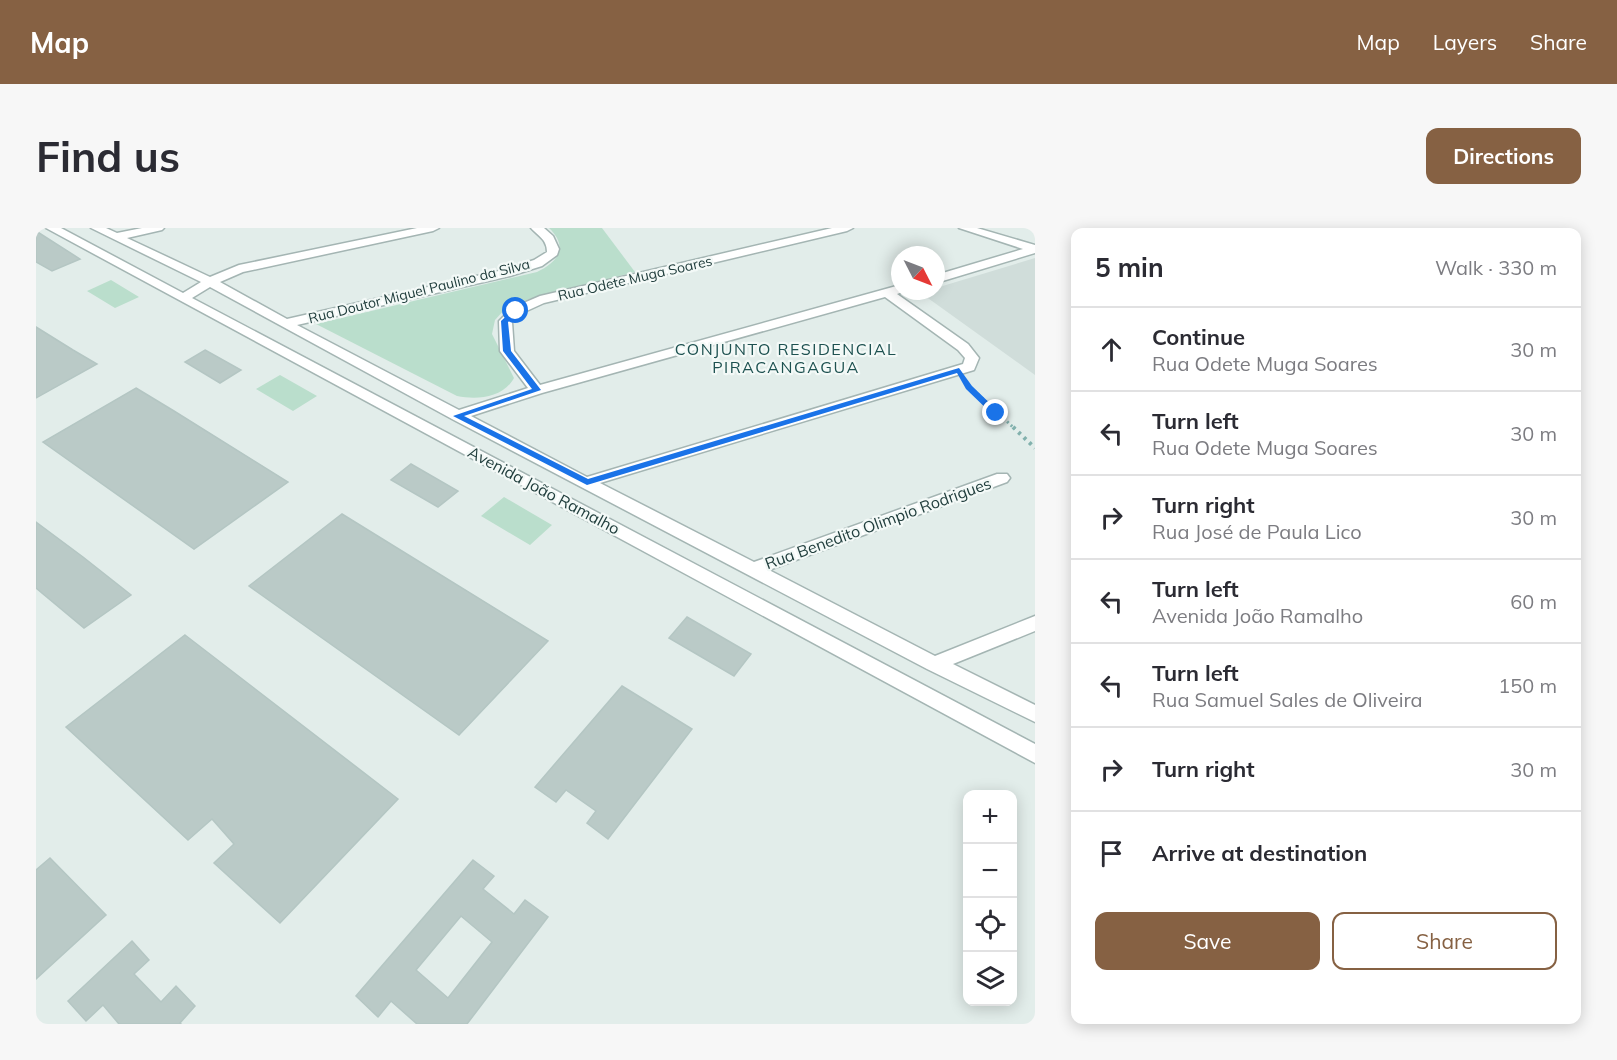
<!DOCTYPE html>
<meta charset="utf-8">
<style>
body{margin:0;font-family:Mulish,sans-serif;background:#f7f7f7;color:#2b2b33}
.controls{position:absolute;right:18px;bottom:18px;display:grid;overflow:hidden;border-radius:12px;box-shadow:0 3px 15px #0003}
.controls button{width:54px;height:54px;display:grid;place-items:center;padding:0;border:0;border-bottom:2px solid #e1e1e2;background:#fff;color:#2b2b33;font:30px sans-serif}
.compass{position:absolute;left:855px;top:18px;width:54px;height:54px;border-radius:50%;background:#fff;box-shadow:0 3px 15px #0003;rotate:132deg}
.stop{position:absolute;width:18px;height:18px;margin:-14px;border:4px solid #1a73e8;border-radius:50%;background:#fff}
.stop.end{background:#1a73e8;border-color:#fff;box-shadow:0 2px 6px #0008}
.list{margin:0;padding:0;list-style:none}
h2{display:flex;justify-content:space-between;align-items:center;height:78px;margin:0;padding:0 24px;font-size:26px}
h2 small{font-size:20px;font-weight:400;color:#7c7c81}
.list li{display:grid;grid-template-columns:39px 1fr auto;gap:18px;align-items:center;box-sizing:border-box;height:84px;padding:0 24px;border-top:2px solid #e1e1e2}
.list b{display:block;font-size:22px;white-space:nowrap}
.list p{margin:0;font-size:20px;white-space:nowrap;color:#7c7c81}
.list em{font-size:20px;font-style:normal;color:#7c7c81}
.actions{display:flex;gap:12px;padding:18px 24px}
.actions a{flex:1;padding:14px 0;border:2px solid #866143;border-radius:12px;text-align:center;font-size:21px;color:#866143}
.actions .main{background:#866143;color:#fff}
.icon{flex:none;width:33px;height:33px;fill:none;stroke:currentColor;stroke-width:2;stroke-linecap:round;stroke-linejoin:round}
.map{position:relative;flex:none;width:999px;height:796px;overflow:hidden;border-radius:12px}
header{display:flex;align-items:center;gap:36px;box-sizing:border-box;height:84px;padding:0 30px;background:#866143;color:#fff}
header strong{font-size:28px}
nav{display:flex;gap:33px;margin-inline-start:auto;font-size:21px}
.intro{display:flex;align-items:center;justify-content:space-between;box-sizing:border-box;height:144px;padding:0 36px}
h1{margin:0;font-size:42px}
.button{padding:15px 27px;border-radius:12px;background:#866143;color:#fff;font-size:21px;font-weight:700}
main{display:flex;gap:36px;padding:0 36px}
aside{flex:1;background:#fff;border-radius:12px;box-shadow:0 3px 15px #0003}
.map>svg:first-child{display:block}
.built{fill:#d0ddda}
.green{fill:#badecc}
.building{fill:#bacac7;stroke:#b4c6c3;stroke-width:1.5;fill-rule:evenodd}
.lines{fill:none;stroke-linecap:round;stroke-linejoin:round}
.minor-casing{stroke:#a4b5b3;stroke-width:3}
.path-far1{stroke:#82b1ad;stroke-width:3;stroke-dasharray:2 3;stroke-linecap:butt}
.path{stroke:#82b1ad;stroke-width:4;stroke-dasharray:3 4.5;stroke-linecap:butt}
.minor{fill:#fff;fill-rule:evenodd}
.route{fill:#1a73e8}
.labels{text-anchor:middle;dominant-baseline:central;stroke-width:4.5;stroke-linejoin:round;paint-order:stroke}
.far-street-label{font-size:14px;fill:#213e3d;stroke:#f3f9f7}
.far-quarter-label{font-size:16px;letter-spacing:1.5px;fill:#1d5150;stroke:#f3f9f7}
.street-label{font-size:16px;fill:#213e3d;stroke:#f3f9f7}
</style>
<header>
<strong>Map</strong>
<nav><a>Map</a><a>Layers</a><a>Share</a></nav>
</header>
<div class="intro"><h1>Find us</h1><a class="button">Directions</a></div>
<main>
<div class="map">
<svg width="999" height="796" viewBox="0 0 999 796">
<rect width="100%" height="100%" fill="#e2edea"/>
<path class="built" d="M999,30v117l-110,-79 5,-5h6v-3z"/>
<path class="green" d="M513,0h53l33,44 -106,27 -24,10 -10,11 -3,14 22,44c-11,20 -37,22 -57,18l-141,-72 221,-52c21,-10 32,-25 12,-44z
M75,52l28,17 -24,11 -28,-17z
M244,147l37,21 -24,15 -37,-22z
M468,269l48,28 -22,20 -49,-29z"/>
<path class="building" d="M0,3l44,28 -28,12 -16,-9z
M0,99l37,23 24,14 -61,34z
M169,122l36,20 -21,13 -35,-21z
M100,160l38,23 114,71 -94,67 -151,-107z
M375,236l47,27 -20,16 -47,-27z
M306,286l206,127 -89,94 -210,-149z
M0,294l47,35 48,38 -47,33 -48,-40z
M651,389l64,37 -17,22 -65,-38z
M149,407l213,164 -118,124 -66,-60 20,-19 -22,-25 -24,21 -122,-113z
M586,458l70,43 -84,110 -21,-16 9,-12 -30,-21 -10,12 -21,-15z
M14,630l56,57 -70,64v-109z
M437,632l21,16 -11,13 31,25 11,-14 23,17 -81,107h-50l-26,-23 -13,16 -22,-21zM425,688l31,26 -44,56 -32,-28z
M96,713l17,19 -15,14 27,28 15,-16 19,20 -15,17 1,1h-62l-16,-19 -17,16 -18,-20z"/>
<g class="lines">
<defs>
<path id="minor" d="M10,0h15l122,65 18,-11 -110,-54h15l11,5 25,-5h22l-2,2 -35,8 83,39 29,-12 178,-37h22l-6,3 -190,41 -23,10 67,37 216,-49 31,-10 13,-8c0,-13 -9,-16 -16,-24h13l9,8 6,13 -2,6 -15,11 -32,10 -213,49 162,85 69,-22 -28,-37 -1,-30 13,-13 28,-12 292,-68h21l-6,3 -303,72 -24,11 -8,8 2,29 26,34 360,-100v6h5l-8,3 71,50 11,14 -5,12 -374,113 154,79 243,-88h10l3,4 -3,4 -238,88 166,86 100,-40v15l-82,33 82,41v17l-108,-53 -475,-250 -242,-132 -18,11 843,446v19zM849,69l73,53 7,8 -2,6 -376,113 -116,-61 71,-23z
M923,0h18l58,17v8l-99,30v-8l87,-26z"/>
</defs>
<use href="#minor" class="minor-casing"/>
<path class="path-far1" d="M931,156l48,45"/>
<path class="path" d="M977,199l22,21"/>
<use href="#minor" class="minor"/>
</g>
<path class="route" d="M478,81l6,2 -12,11 3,29 30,39 -77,26 124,63 371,-111 13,18 28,27 -7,2 -27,-26 -9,-16 -370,112 -134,-69 79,-27 -29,-38 -2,-30z"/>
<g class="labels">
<g class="far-street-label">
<text transform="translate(599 50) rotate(-13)">Rua Odete Muga Soares</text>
<text transform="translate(383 63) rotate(-14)">Rua Doutor Miguel Paulino da Silva</text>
</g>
<g class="far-quarter-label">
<text x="750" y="121">CONJUNTO RESIDENCIAL<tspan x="750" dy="18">PIRACANGAGUA</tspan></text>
</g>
<g class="street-label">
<text transform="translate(508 262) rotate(28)">Avenida João Ramalho</text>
<text transform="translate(842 295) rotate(-20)">Rua Benedito Olimpio Rodrigues</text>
</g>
</g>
</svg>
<div class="controls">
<button>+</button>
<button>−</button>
<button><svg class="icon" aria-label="locate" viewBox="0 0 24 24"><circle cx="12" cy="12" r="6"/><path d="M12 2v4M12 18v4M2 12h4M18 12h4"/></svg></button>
<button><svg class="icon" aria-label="layers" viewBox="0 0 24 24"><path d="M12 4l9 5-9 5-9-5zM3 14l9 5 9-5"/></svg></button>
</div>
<svg class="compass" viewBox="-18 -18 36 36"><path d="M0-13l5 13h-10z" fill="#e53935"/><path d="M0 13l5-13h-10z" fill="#7c7c81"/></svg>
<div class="stop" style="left:480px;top:83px"></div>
<div class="stop end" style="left:960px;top:185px"></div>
</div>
<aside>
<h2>5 min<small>Walk · 330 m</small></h2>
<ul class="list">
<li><svg class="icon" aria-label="ahead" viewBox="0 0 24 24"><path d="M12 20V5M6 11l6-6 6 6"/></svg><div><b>Continue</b><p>Rua Odete Muga Soares</p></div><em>30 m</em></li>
<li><svg class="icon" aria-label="left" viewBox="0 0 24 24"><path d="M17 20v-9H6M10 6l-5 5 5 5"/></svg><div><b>Turn left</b><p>Rua Odete Muga Soares</p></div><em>30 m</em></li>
<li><svg class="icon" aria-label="right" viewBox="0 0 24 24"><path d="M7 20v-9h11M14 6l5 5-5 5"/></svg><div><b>Turn right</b><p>Rua José de Paula Lico</p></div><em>30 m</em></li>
<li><svg class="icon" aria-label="left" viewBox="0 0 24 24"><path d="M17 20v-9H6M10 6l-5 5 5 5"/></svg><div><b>Turn left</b><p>Avenida João Ramalho</p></div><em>60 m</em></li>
<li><svg class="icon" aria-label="left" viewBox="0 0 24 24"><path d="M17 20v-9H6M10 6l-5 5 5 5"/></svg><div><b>Turn left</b><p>Rua Samuel Sales de Oliveira</p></div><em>150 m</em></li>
<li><svg class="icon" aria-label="right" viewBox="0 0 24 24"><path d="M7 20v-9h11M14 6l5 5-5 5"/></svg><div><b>Turn right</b></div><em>30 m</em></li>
<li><svg class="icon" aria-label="arrive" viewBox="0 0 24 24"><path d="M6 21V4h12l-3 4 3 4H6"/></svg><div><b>Arrive at destination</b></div></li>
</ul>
<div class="actions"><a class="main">Save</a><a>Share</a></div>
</aside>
</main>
